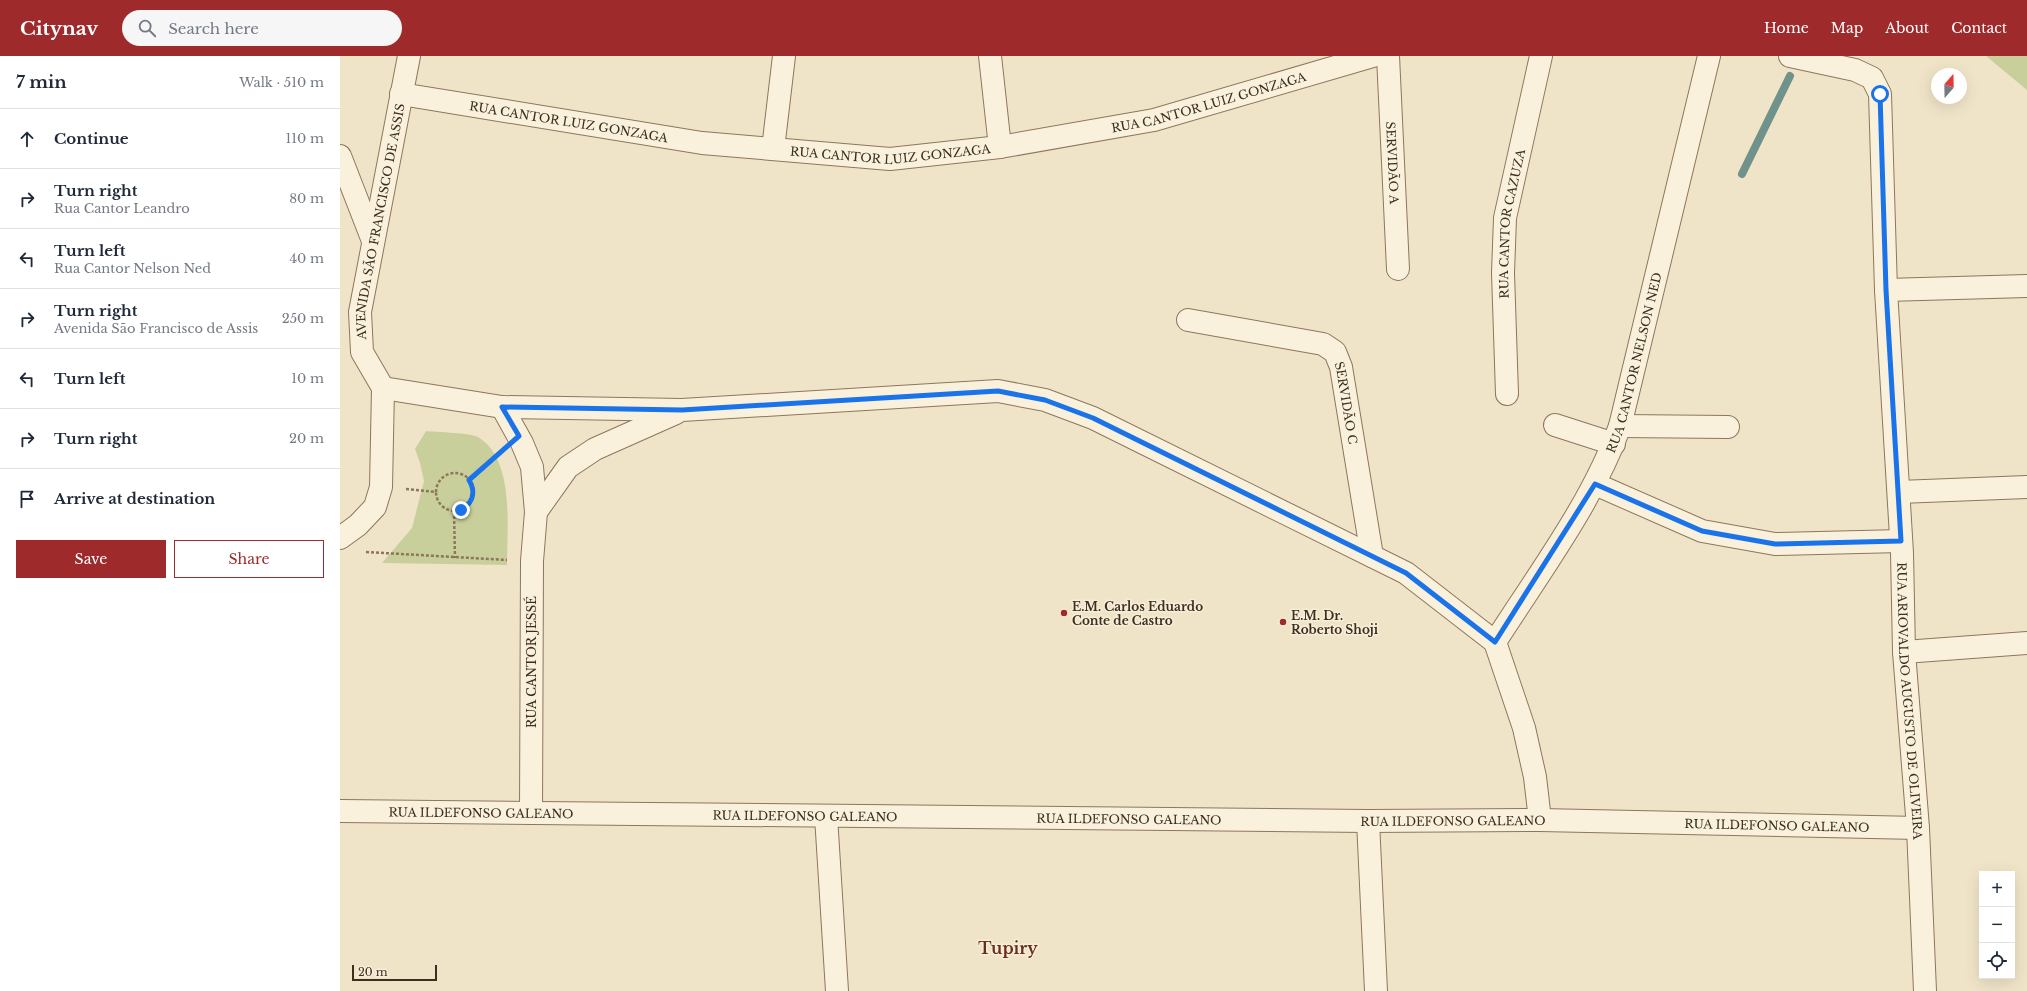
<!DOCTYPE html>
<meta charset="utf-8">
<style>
body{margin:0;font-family:"Libre Baskerville",serif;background:#f6f6f7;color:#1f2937}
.controls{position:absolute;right:12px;bottom:12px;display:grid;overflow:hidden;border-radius:0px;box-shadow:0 4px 16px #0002}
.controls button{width:36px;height:36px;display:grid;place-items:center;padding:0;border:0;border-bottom:1px solid #e0e1e3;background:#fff;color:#1f2937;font:20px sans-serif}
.compass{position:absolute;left:1591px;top:12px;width:36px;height:36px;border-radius:50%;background:#fff;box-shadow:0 4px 16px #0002;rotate:20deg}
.scale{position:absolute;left:12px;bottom:10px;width:85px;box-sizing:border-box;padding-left:4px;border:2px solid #3d2e20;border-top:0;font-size:11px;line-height:14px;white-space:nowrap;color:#3d2e20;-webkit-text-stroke:3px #f7eed8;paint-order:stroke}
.stop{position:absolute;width:12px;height:12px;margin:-9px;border:3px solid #1a73e8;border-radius:50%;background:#fff}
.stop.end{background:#1a73e8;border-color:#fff;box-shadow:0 1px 4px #0008}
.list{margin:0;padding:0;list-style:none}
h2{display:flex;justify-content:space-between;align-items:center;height:52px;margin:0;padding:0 16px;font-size:17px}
h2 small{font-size:13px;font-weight:400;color:#747a83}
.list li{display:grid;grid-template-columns:26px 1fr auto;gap:12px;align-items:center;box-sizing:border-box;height:60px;padding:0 16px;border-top:1px solid #e0e1e3}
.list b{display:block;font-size:15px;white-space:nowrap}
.list p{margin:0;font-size:13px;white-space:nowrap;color:#747a83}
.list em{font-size:13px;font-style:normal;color:#747a83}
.actions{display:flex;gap:8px;padding:12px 16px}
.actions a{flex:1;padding:9px 0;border:1px solid #9e2a2b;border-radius:0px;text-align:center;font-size:14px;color:#9e2a2b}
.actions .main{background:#9e2a2b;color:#fff}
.icon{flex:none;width:22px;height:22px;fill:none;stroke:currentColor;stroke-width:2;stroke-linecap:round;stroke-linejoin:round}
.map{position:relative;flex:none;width:1687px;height:935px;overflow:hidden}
header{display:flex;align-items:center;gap:24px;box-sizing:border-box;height:56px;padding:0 20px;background:#9e2a2b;color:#fff}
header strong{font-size:19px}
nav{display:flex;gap:22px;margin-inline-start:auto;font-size:14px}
.search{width:280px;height:36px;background:#f6f6f7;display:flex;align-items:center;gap:10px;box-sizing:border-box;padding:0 14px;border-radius:22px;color:#747a83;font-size:15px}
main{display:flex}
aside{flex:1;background:#fff}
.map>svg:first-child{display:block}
.green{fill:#c9cf9b}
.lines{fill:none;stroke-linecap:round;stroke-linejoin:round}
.stream{stroke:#6f938a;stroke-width:8}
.minor-casing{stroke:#8d765c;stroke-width:24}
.path{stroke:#8d765c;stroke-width:2.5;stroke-dasharray:3 2;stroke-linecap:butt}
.minor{stroke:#faf1dc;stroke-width:22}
.route{stroke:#1a73e8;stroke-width:5}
.poi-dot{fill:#9e2a2b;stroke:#f7eed8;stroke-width:1.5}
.labels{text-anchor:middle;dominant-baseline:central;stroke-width:3;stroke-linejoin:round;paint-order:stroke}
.street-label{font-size:12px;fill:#3d2e20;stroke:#f7eed8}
.poi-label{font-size:12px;font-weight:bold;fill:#3d2e20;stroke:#f7eed8;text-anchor:start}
.district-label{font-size:16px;font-weight:bold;fill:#6b2e1e;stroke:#f7eed8}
</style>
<header>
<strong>Citynav</strong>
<div class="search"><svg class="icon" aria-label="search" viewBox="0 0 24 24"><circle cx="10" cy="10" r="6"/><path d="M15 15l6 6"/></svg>Search here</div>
<nav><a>Home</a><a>Map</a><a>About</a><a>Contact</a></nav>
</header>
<main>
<aside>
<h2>7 min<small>Walk · 510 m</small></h2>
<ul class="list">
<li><svg class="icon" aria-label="ahead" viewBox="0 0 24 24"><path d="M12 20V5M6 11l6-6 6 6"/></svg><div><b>Continue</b></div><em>110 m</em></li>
<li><svg class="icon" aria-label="right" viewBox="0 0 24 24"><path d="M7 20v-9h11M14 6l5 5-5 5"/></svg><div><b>Turn right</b><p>Rua Cantor Leandro</p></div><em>80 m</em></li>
<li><svg class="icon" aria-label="left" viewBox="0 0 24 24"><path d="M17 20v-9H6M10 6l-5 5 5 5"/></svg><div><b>Turn left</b><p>Rua Cantor Nelson Ned</p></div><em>40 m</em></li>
<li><svg class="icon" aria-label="right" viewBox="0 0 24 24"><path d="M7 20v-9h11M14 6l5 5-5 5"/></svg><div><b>Turn right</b><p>Avenida São Francisco de Assis</p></div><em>250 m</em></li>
<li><svg class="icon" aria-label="left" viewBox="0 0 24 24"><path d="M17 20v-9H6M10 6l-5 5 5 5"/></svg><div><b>Turn left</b></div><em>10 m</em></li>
<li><svg class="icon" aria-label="right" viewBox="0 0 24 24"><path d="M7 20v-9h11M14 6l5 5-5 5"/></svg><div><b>Turn right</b></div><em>20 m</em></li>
<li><svg class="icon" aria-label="arrive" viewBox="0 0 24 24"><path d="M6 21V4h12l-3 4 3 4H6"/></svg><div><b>Arrive at destination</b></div></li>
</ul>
<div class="actions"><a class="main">Save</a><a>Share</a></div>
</aside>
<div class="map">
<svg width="1687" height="935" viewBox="0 0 1687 935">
<rect width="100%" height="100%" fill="#f0e4c8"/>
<path class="green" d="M1646,0h41v34z
M86,375c10,1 45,2 52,6 37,22 29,91 29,128l-125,-2 30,-35 12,-47 -4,-18 -5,-14z"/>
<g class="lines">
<path class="stream" d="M1402,118l48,-98"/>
<defs>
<g id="minor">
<path d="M650,0l10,91"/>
<path id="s1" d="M1048,0l10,213"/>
<path id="s2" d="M1450,0l65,14 17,8 8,16 6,196 16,263 2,99 14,176 7,163"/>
<path id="s3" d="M61,38l301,49 188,16 110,-12 154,-27 219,-64"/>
<path d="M433,93l11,-93"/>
<path d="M0,100l33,85"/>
<path d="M1546,234l141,-4"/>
<path id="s4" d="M848,264l135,24 12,8 6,15 31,189"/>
<path d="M43,332l119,19 180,3 316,-19 47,9 48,18 313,155 89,69 29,86 11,49 5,43"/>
<path id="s5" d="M43,332l-21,-36 -2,-40 49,-256"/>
<path id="s6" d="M1167,338l-4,-121 2,-55 36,-162"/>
<path d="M162,351l20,36 10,24 4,45 -4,49 -1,252"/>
<path d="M1215,369l59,19"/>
<path d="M1280,370l108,1"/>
<path d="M1255,428l107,47 73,13 126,-3"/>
<path d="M1559,436l128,-5"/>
<path d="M196,456l32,-45 27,-18 81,-36"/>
<path d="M0,482l18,-13 17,-18 6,-20 2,-99"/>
<path id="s7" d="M1155,586c44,-69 97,-139 125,-216l89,-370"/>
<path d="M1564,596l123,-9"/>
<path id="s8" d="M0,755l1028,10 172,-1 378,8"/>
<path d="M486,760l11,175"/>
<path d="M1028,765l8,170"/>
</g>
</defs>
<use href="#minor" class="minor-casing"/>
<path class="path" d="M96 436a19 19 0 1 1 38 0a19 19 0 1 1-38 0Z
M129,424l29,-26
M66,433l30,3
M114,455l1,47
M26,496l141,8"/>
<use href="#minor" class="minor"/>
</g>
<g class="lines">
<path class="route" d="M121,454c12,-7 15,-18 8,-30l50,-44 -17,-29 180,3 316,-19 47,9 48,18 313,155 89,69 100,-158 107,47 73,13 126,-3 -15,-251 -6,-196"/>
</g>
<g class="poi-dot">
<circle cx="724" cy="557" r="4"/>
<circle cx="943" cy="566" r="4"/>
</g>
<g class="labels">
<g class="street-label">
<text stroke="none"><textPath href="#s3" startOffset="818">RUA CANTOR LUIZ GONZAGA</textPath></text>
<text stroke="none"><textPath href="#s3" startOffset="170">RUA CANTOR LUIZ GONZAGA</textPath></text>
<text stroke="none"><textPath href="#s3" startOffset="494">RUA CANTOR LUIZ GONZAGA</textPath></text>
<text stroke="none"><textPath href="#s1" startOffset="107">SERVIDÃO A</textPath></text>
<text stroke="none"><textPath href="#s5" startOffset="174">AVENIDA SÃO FRANCISCO DE ASSIS</textPath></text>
<text stroke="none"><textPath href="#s6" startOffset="171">RUA CANTOR CAZUZA</textPath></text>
<text stroke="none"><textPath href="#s7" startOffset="315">RUA CANTOR NELSON NED</textPath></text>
<text stroke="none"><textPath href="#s4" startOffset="204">SERVIDÃO C</textPath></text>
<text transform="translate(191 606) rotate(-90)">RUA CANTOR JESSÉ</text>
<text stroke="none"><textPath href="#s2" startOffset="711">RUA ARIOVALDO AUGUSTO DE OLIVEIRA</textPath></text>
<text stroke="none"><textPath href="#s8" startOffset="141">RUA ILDEFONSO GALEANO</textPath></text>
<text stroke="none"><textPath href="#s8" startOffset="465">RUA ILDEFONSO GALEANO</textPath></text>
<text stroke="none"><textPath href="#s8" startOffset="789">RUA ILDEFONSO GALEANO</textPath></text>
<text stroke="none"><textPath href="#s8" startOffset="1113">RUA ILDEFONSO GALEANO</textPath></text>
<text stroke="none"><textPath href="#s8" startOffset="1437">RUA ILDEFONSO GALEANO</textPath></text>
</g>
<g class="poi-label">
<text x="732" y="550">E.M. Carlos Eduardo<tspan x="732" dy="14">Conte de Castro</tspan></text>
<text x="951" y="559">E.M. Dr.<tspan x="951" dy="14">Roberto Shoji</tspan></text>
</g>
<g class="district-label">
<text x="668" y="892">Tupiry</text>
</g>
</g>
</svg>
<div class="controls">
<button>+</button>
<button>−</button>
<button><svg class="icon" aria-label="locate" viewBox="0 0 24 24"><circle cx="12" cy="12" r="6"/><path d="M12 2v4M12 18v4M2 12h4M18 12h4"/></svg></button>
</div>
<svg class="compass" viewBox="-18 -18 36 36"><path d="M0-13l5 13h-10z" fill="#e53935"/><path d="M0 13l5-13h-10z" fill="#747a83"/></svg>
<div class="scale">20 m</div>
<div class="stop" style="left:1540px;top:38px"></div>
<div class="stop end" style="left:121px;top:454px"></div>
</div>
</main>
